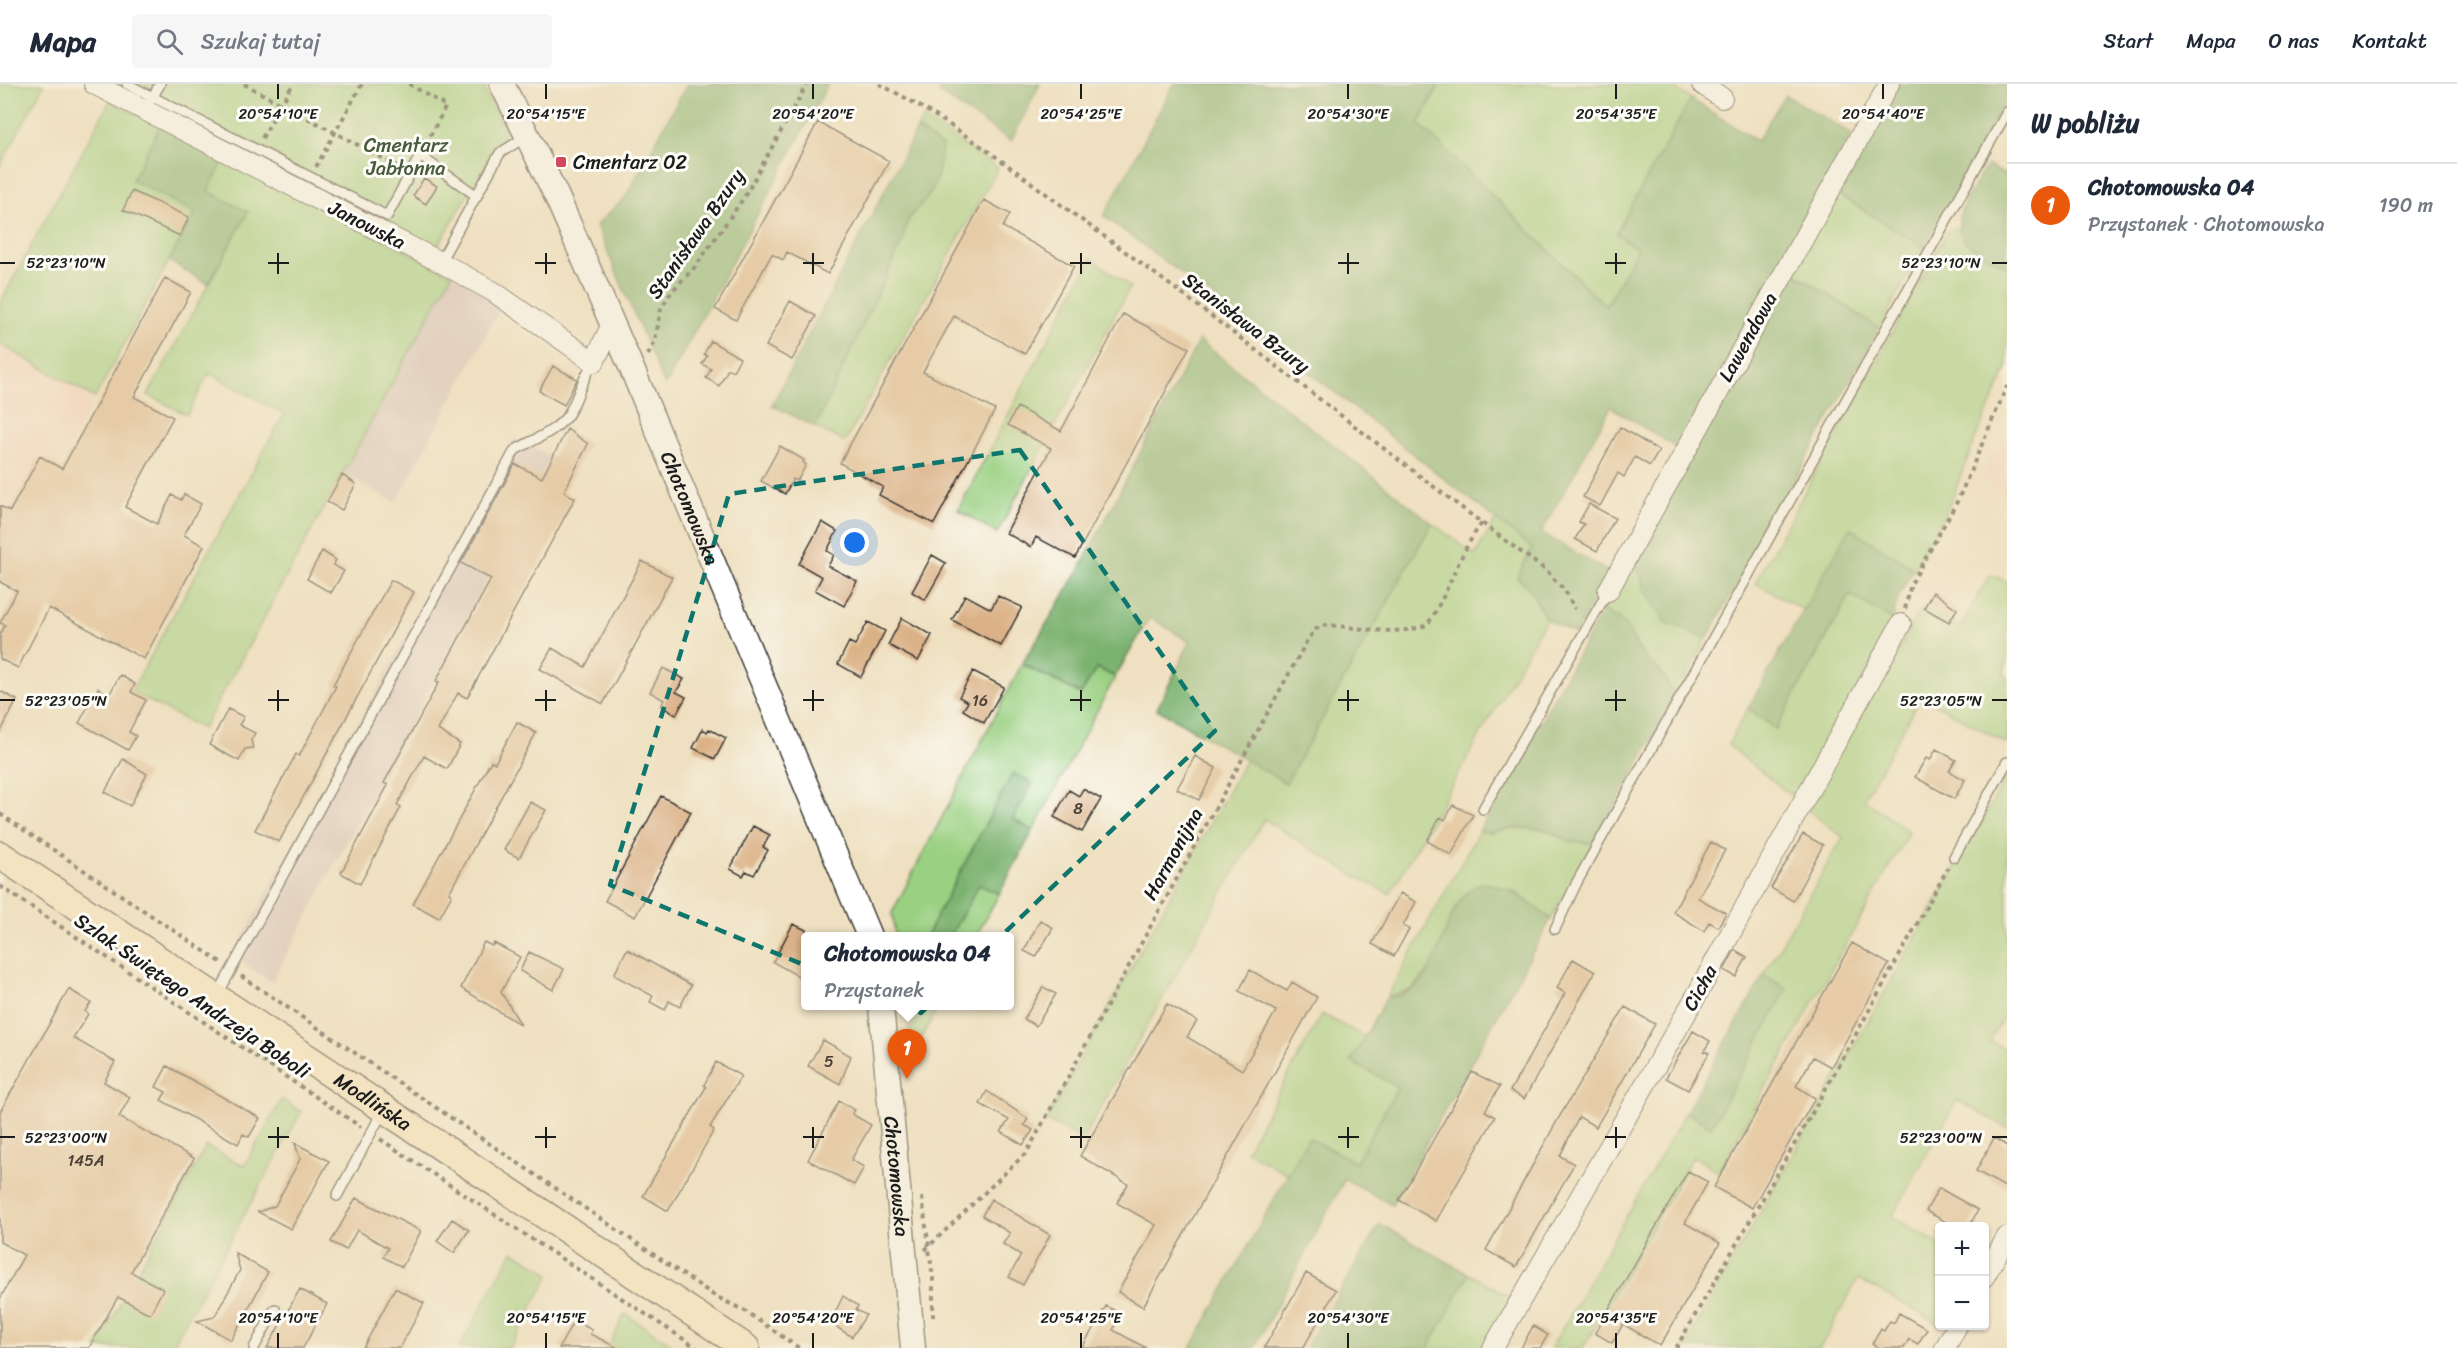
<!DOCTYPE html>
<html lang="pl">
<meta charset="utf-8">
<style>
body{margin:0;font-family:Sriracha,sans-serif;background:#f6f6f7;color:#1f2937}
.controls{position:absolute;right:18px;bottom:18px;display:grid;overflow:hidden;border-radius:6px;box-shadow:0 2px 4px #0004}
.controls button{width:54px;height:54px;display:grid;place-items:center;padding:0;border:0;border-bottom:2px solid #e0e1e3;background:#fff;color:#1f2937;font:30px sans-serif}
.you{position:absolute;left:855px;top:459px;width:21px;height:21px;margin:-15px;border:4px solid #fff;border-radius:50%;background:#1a73e8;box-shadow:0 0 0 9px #1a73e833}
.badge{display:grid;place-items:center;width:39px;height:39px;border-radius:50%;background:#ea580c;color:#fff;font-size:20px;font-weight:700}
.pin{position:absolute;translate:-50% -50px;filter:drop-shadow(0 2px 3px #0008)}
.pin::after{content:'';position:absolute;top:32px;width:21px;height:18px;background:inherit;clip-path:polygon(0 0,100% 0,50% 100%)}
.popup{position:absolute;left:801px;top:848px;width:213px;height:78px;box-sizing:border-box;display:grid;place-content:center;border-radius:6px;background:#fff;filter:drop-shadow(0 2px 4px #0005);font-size:20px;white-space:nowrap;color:#747a83}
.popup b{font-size:22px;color:#1f2937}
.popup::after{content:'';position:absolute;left:50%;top:100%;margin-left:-12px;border:12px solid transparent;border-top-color:#fff}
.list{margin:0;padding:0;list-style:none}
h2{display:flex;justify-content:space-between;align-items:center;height:78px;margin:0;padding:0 24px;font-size:26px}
h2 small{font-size:20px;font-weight:400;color:#747a83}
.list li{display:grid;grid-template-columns:39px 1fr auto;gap:18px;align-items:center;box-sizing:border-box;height:84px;padding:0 24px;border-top:2px solid #e0e1e3}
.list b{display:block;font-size:22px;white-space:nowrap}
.list p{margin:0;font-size:20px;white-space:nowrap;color:#747a83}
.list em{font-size:20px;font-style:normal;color:#747a83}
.icon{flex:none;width:33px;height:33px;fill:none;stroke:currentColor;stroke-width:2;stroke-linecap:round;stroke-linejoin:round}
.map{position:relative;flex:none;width:2007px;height:1264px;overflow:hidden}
header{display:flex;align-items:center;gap:36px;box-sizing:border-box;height:84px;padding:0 30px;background:#fff;border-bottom:2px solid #e0e1e3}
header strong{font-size:28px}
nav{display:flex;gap:33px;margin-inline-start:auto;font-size:21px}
.search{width:420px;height:54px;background:#f6f6f7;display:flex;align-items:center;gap:15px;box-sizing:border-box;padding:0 21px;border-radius:6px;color:#747a83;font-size:22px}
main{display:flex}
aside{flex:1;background:#fff}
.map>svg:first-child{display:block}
.built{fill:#f5d2c2}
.industrial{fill:#d1bfbd}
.green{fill:#9ad081;stroke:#5b764e;stroke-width:1.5}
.forest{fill:#7bb26f;stroke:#4c6746;stroke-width:1.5}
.building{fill:#dbb288}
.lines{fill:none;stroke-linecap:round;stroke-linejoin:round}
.service-casing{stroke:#3c3935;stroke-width:12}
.minor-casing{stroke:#3c3935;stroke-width:22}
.tertiary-casing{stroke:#3c3935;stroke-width:27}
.secondary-casing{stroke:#3c3935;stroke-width:30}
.path{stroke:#3c3935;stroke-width:4;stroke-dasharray:4.5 4.5;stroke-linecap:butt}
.service{stroke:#fff;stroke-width:9}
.minor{stroke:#fff;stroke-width:20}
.tertiary{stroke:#fff;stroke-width:24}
.secondary{stroke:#f9e7c3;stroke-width:27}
.marked{fill:none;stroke:#0f766e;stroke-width:4.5;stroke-dasharray:12 8;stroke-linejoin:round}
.ticks{fill:none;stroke:#1c1c1c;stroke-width:2}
.poi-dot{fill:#d1495b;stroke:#fdfcf7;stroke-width:2}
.labels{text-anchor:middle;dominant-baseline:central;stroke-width:6;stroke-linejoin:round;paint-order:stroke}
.number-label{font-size:16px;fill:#4c4237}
.park-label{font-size:20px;fill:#485b3f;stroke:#fdfcf7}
.poi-label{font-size:20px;fill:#1c1c1c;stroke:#fdfcf7;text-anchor:start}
.street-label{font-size:20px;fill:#1c1c1c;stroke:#fdfcf7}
.ticks-label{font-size:15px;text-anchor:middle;fill:#1c1c1c;stroke:#fdfcf7;stroke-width:6;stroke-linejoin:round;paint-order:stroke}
</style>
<header>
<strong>Mapa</strong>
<div class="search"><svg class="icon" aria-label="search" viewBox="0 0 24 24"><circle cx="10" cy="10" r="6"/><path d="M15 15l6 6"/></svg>Szukaj tutaj</div>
<nav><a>Start</a><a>Mapa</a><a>O nas</a><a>Kontakt</a></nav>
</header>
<main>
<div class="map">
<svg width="2007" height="1264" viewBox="0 0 2007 1264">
<rect width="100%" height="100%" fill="#fdfcf7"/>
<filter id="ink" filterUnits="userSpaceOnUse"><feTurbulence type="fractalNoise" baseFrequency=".0167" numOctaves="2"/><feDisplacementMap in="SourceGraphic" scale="12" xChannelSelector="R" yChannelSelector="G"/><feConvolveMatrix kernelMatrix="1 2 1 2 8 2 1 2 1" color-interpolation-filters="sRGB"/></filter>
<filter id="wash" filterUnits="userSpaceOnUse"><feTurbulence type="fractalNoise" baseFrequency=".008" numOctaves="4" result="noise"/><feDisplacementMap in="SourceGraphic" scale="24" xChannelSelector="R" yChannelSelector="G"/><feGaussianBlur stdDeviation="1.35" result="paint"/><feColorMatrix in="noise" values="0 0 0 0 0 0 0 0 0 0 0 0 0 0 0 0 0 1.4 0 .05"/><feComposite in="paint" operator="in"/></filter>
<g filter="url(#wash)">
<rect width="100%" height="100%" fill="#eee0c0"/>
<path class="built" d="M0,260l95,54 -95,175z
M2007,345v67l-27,-18z"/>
<path class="industrial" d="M452,190l51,29 -107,200 -54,-30z
M514,354l39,20 -281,524 -40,-26z"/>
<path class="green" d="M0,0h44l-44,82z
M106,0h376l23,48 -71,121z
M1440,0h227l24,15 -74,134 20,16 -31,57 -187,-182z
M110,17l50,25 35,87 -100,185 -95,-54v-41z
M924,34l74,50 -153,274 -30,-15 88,-187 2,-13 8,-16 17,-17 12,-48 -25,-17z
M225,75l227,115 -249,455 -72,-37 153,-278 -75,-41 -22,42 -39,-20 100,-183 -41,-21z
M1836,109l88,54 -45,81 -87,-57z
M1959,143l7,14 41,26v102l-32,70 -28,72 -33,58 -64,-41 -46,82 -49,-27 192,-351z
M1091,174l39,29 -133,246 -39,-23z
M1496,435l37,29 -16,29 14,13 15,29 -156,275 -40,-21 -86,-54 -181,320 -37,-18 200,-362 40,24 146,-260 43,32z
M1634,471l12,37 21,31 40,15 -31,59 -17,-27 -10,-8 -11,-14 -13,-24 -22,-14z
M1990,491l17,6v82l-3,11 3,2v68l-86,-48 -57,103 45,33 -191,340 -25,-16 -110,192h-32l135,-236 25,15 76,-138 -23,-14 79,-138 -38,-29 99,-168 11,-23 9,-9 36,20z
M1851,510l43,27 -96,180 -70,-56 20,-37 28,21z
M1022,580l59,30 16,-26 18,9 -82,154 -20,-12v-46l-87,163h-31l-3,-23z
M2007,692v235l-17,30 17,9v78l-50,-28 -65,117 47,27v80l-81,-45 -38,69h-137z
M1513,744l31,1 28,13 22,1 -43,76 -39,-29 -77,73 -23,26 -25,8 92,-166 11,2z
M979,800l20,10 -23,42h-26z
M911,922h28l-27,49 -4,-45z
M1322,930l43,23 -14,25 47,25 -43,76 -46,-25 -21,36 -42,-23z
M282,1015l19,13 -130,236h-75l110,-202 38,20z
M513,1167l37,23 -40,74h-51z
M1469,1190l48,26 -27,48h-62z
M625,1230l52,34h-69z"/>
<path class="forest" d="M687,0h141l-163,302 -69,-161 29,-27z
M944,0h96l-29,57 -72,-48z
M1174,0h265l-20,40 187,182 31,-57 -21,-16 75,-134 66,42 28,-46 67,39 -175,314 -66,-41 -70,126 68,39 -34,62 -29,-15 -15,-29 -14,-13 15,-29 -308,-243 -120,-89z
M1897,0h110v14l-83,149 -88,-54z
M160,42l65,33 -17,32 40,21 -40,72 -39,-23 26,-48 -63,-33z
M917,45l25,17c-1,16 -3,31 -11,46 -13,21 -24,17 -28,48l-88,187 -43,-22z
M1987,81l20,11v91c-12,-8 -30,-15 -41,-25 -21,-22 10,-57 21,-77z
M1792,187l87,57 -172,310 -40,-15 -21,-31 -12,-37z
M1199,256l233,183 -146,260 -129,-74 33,-67 -40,-25 -35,60 -18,-9 -16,26 -59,-30 55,-90z
M1850,444l64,41c-10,17 -21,33 -20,52l-44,-27 -74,135 -28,-21z
M1603,526l22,14 13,24 11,14 10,8 17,27 -82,146 -22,-1 -28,-13 -31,-1 -23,5 -11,-2z
M1013,689l20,10 -20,36 20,12 -34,63 -20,-9 -29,51h-24z
M1481,799c29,1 47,20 70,36l-159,286 -47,-26 -91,169h-63l117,-210 48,24 42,-75 -47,-26 36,-64c64,-3 45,-92 94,-114z
M1764,891l23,14 -76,138 -25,-15z
M1380,1140l89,50 -41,74 -122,-1z"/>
<g id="blocks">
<path class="building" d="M818,38l71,39 -61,113 -41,-22 -4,8 -11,-6 -36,66 -21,-11z
M424,94l13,8 -11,18 -13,-8z
M132,107l57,26 -9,19 -57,-26z
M984,116l26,14 -7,13 71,39 -49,88 -71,-38 -31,56 72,38 -61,114 -55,-29 4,-8 -43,-24z
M165,194l26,14 -57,105 39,20 -48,90 32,17 15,-29 9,5 3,-6 17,10 -17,31 20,11 -60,113 -95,-51 -31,60 -18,-9v-24l5,-10 -5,-2 17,-32 -17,-9v-76l10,5 30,-55 22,13z
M790,217l26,15 -24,44 -26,-14z
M1123,230l66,34 -114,210 -39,-21 -5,10 -25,-14 45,-85 -43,-23 9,-18 44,24z
M711,257l29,17 -7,13 -5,-2 -9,17 -13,-8 5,-9 -9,-5 5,-8 -3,-2z
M553,282l24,13 -13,26 -25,-14z
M1620,343l39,24 -9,15 -15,-9 -11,20 -6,-4 -18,33 -17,-9z
M567,345l21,15 -24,48 11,6 -108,200 -9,-5 -20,37 22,14 -13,25 -23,-13 -27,49 4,2 -41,77 -19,-11 47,-88 -4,-2 55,-101 -3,-1 55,-102 -30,-16 54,-99 27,14z
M780,362l24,14 -1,2 3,3 -9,16 -4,-2 -8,15 -24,-13z
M342,391l14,9 -14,26 -15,-8z
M1589,420l26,14 -18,33 -22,-12 9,-15 -5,-2z
M822,438l15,9 -10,20 7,4 -6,11 29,15 -13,25 -29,-16 7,-13 -23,-13z
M322,467l14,9 -3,5 11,6 -13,22 -24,-14z
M932,471l14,8 -21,37 -13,-8z
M642,477l30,16 -69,127 -63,-35 12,-21 33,19z
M391,496l23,12 -135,250 -24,-12 41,-76 3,2 37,-70 -3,-1z
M1933,508l24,17 -8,13 -25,-14z
M965,511l26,14 7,-13 24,11 -21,39 -49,-26z
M902,534l30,17 -14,26 -30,-16z
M868,538l17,9 -24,46 -23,-13 11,-22 6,3z
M663,584l21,11 -8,13 10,5 -10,18 -15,-9 3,-6 -14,-8z
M973,587l31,16 -20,36 -21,-13 5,-8 -9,-5z
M120,591l15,9 -4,8 15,8 -17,32 7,4 -8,14 -49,-27 19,-35 11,7z
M0,607l17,9 -17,33z
M228,625l16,8 -5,8 16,8 -4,7 2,8 -8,1 -6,12 -30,-16z
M517,638l19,11 -87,160 3,2 -13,23 -26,-14 78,-143 4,2z
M703,645l4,3 2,-3 17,9 -11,21 -22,-11z
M1936,665l20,11 -7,11 16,9 -11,19 -39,-22 11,-19 4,2z
M1195,672l21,12 -17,32 -22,-11z
M123,675l24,15 -17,32 -25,-14z
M1083,705l18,10 -19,33 -28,-15 15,-27 10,6z
M661,712l30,16 -56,105 -30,-16z
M530,718l16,8 -27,48 -15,-8z
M1453,721l20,10 -22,40 -24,-14 13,-24 5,3z
M753,742l17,9 -7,12 5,3 -14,25 -8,-4 -3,5 -13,-7z
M1803,750l20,11 -30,56 -22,-13z
M1711,758l14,8 -27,48 28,15 -8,14 -9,-5 -5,9 -31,-19z
M1400,809l16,9 -13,24 6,3 -15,27 -22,-12z
M1040,836l13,8 -17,29 -12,-6z
M793,840l13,6 -1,50 -32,-18z
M484,858l8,4 2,-3 26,14 -19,35 20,33 -60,-37z
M1852,859l37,21 -58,103 -18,-10 -17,29 19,12 -63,110 -38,-21z
M627,865l64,36 -11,22 -11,-6 -4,9 -15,-8 3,-6 -39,-21z
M1735,866l12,7 -11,20 -12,-7z
M529,868l35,17 -11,21 -33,-19z
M1573,875l22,13 -71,127 -14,-8 55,-98 -8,-5z
M1250,886l37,21 5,-9 25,15 -174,310 -25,-15 38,-67 -39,-22 11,-19 -48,-28 87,-152 30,17 -10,16 55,33 34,-59 -37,-20z
M1043,903l13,7 -20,32 -12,-7z
M69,905l22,14 -6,8 3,3 -15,24 42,24 -11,20 26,15 -11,20 75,41 -63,114 32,17 -13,25 -32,-17 -29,51h-89v-49l24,-44 -24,-13v-130z
M1625,923l30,17 -59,103 -17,-10 -19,39 14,8 -58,103 -30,-17 72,-131z
M1693,947l17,10 -6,10 5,2 -21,37 -22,-12z
M823,956l28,16 -11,28 -32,-18z
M716,978l25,14 -31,51 4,3 -46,81 -25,-15 63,-109 -2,-2z
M167,982l93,52 -11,19 -6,-3 -5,10 -77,-44 5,-8 -10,-5z
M1472,988l28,14 -15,25 10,6 -59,104 -37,-21z
M987,1007l41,28 -4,6 9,5 -10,15 -22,-13 8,-12 -29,-16z
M839,1017l16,9 -3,4 19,11 -20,35 13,7 -10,18 -46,-25z
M1994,1054l13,8v42l-31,-17z
M295,1059l34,18 -38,68 -33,-17 17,-6 25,-47z
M1688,1087l20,11 -23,41 35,20 -60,103 -37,-22 -11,19 -17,-10z
M1939,1104l39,22 -9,17h-14l-29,-16z
M356,1114l65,33 -19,36 -19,-10 5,-9 -31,-18 -11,20 -15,-8z
M991,1115l59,36 -27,50 -14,-8 12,-22 -18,-11 7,-11 -28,-17z
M452,1135l17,11 -15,23 -17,-12z
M235,1169l33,19 -37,68 -34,-19 17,-4 18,-32 8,-15z
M1306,1189l30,17 -33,58h-39z
M395,1204l29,15 -24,45h-37z
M300,1205l27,15 -24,44h-36z
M843,1212l15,10 -2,4 10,5 -14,22 -22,-14z
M1106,1222l15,8 -8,16 33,18h-64z
M1899,1229l28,16 -9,15 -9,-5 -5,9h-24l-8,-4 9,-15 3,2 6,-10 4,2z
M574,1236l18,10 -2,4 28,14h-59z
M1533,1242l15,9 -8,13h-19z"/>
</g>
</g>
<g filter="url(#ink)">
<use href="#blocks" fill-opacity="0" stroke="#3c3935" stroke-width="1.5"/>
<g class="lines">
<defs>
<path id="service" d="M127,0l260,132 33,-60 57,40
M151,16l9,-16
M440,178l60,-109 27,-17
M1483,725l125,-218
M1954,773l53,-95
M1555,845l22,-47 430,-770
M217,912l298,-546c18,-10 43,-19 54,-37 10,-17 13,-35 25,-51
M337,1112l46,-85
M254,1264l21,-39"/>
<path id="minor" d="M94,0l346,178 54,30 100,70 18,-38
M1702,0l20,14
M1608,507l281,-507
M1984,1193l23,-40
M1493,1264l202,-350 206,-374
M1945,1264l12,-22"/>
<g id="tertiary">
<path id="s1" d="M502,0l55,113 75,172 237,567"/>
<path id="s2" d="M881,922l32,342"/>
</g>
<g id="secondary">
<path id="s3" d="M0,771l746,493"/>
</g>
</defs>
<use href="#service" class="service-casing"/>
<use href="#minor" class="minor-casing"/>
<use href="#tertiary" class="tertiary-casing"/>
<use href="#secondary" class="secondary-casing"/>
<path class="path" d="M244,0l155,83
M409,0l37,22 -21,40
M879,0c76,38 142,92 211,142 155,112 303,233 457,345l18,20 10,18
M262,54l31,-54
M316,83l46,-83
M648,271l7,-14 6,-32 10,-17 24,-25 50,-71 62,-112
M1905,525l6,-25 47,-84 49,-114
M0,730l222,149
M0,802l361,241
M241,892l474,320 30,15 54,37
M380,1055l317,209
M922,1113l11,81v39
M925,1166l102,-98 281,-513 8,-10 10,-4c34,2 69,12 101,0 22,-32 31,-71 55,-102
M1676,1264l129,-222 143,-258"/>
<use href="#service" class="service"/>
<use href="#minor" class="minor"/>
<use href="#tertiary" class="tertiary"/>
<use href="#secondary" class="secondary"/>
</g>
</g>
<path d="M0 0H2007V1264H0ZM1020,366l195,281 -294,282 -311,-128 119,-391z" fill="#eee0c0" fill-opacity=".55" fill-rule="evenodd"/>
<path class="marked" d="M1020,366l195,281 -294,282 -311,-128 119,-391z"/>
<path class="ticks" d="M278,0v15M546,0v15M813,0v15M1081,0v15M1348,0v15M1616,0v15M1883,0v15M278,169v21M546,169v21M813,169v21M1081,169v21M1348,169v21M1616,169v21M0,179h15M268,179h21M535,179h21M803,179h21M1070,179h21M1338,179h21M1605,179h21M1992,179h15M278,606v21M546,606v21M813,606v21M1081,606v21M1348,606v21M1616,606v21M0,616h15M268,616h21M535,616h21M803,616h21M1070,616h21M1338,616h21M1605,616h21M1992,616h15M278,1043v21M546,1043v21M813,1043v21M1081,1043v21M1348,1043v21M1616,1043v21M0,1053h15M268,1053h21M535,1053h21M803,1053h21M1070,1053h21M1338,1053h21M1605,1053h21M1992,1053h15M278,1249v15M546,1249v15M813,1249v15M1081,1249v15M1348,1249v15M1616,1249v15"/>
<rect class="poi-dot" x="555" y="72" width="12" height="12" rx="3"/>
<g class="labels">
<g class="number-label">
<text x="980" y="616">16</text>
<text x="1078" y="724">8</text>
<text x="829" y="977">5</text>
<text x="86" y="1076">145A</text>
</g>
<g class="park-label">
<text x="406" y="61">Cmentarz<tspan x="406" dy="23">Jabłonna</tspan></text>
</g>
<g class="poi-label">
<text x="573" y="78">Cmentarz 02</text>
</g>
<g class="street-label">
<text transform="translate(367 141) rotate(27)">Janowska</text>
<text transform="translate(696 150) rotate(-55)">Stanisława Bzury</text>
<text transform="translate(1246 239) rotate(37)">Stanisława Bzury</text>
<text transform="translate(1748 253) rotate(-61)">Lawendowa</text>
<text stroke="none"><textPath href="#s1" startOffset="464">Chotomowska</textPath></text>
<text transform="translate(1173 770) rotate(-61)">Harmonijna</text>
<text transform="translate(1700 904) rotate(-61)">Cicha</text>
<text transform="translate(192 912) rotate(34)">Szlak Świętego Andrzeja Boboli</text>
<text stroke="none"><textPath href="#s3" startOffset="447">Modlińska</textPath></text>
<text stroke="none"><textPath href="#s2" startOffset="171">Chotomowska</textPath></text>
</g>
</g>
<g class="ticks-label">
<text x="278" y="35">20°54'10"E</text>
<text x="546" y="35">20°54'15"E</text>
<text x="813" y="35">20°54'20"E</text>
<text x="1081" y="35">20°54'25"E</text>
<text x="1348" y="35">20°54'30"E</text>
<text x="1616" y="35">20°54'35"E</text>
<text x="1883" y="35">20°54'40"E</text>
<text x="66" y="184">52°23'10"N</text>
<text x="1941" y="184">52°23'10"N</text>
<text x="66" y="622">52°23'05"N</text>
<text x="1941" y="622">52°23'05"N</text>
<text x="66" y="1059">52°23'00"N</text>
<text x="1941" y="1059">52°23'00"N</text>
<text x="278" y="1239">20°54'10"E</text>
<text x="546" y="1239">20°54'15"E</text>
<text x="813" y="1239">20°54'20"E</text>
<text x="1081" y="1239">20°54'25"E</text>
<text x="1348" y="1239">20°54'30"E</text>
<text x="1616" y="1239">20°54'35"E</text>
</g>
</svg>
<div class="controls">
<button>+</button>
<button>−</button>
</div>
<div class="you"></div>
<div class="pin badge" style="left:907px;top:995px">1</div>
<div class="popup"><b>Chotomowska 04</b>Przystanek</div>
</div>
<aside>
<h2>W pobliżu<small></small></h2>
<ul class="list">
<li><span class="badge">1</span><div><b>Chotomowska 04</b><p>Przystanek · Chotomowska</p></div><em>190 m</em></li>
</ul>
</aside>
</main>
